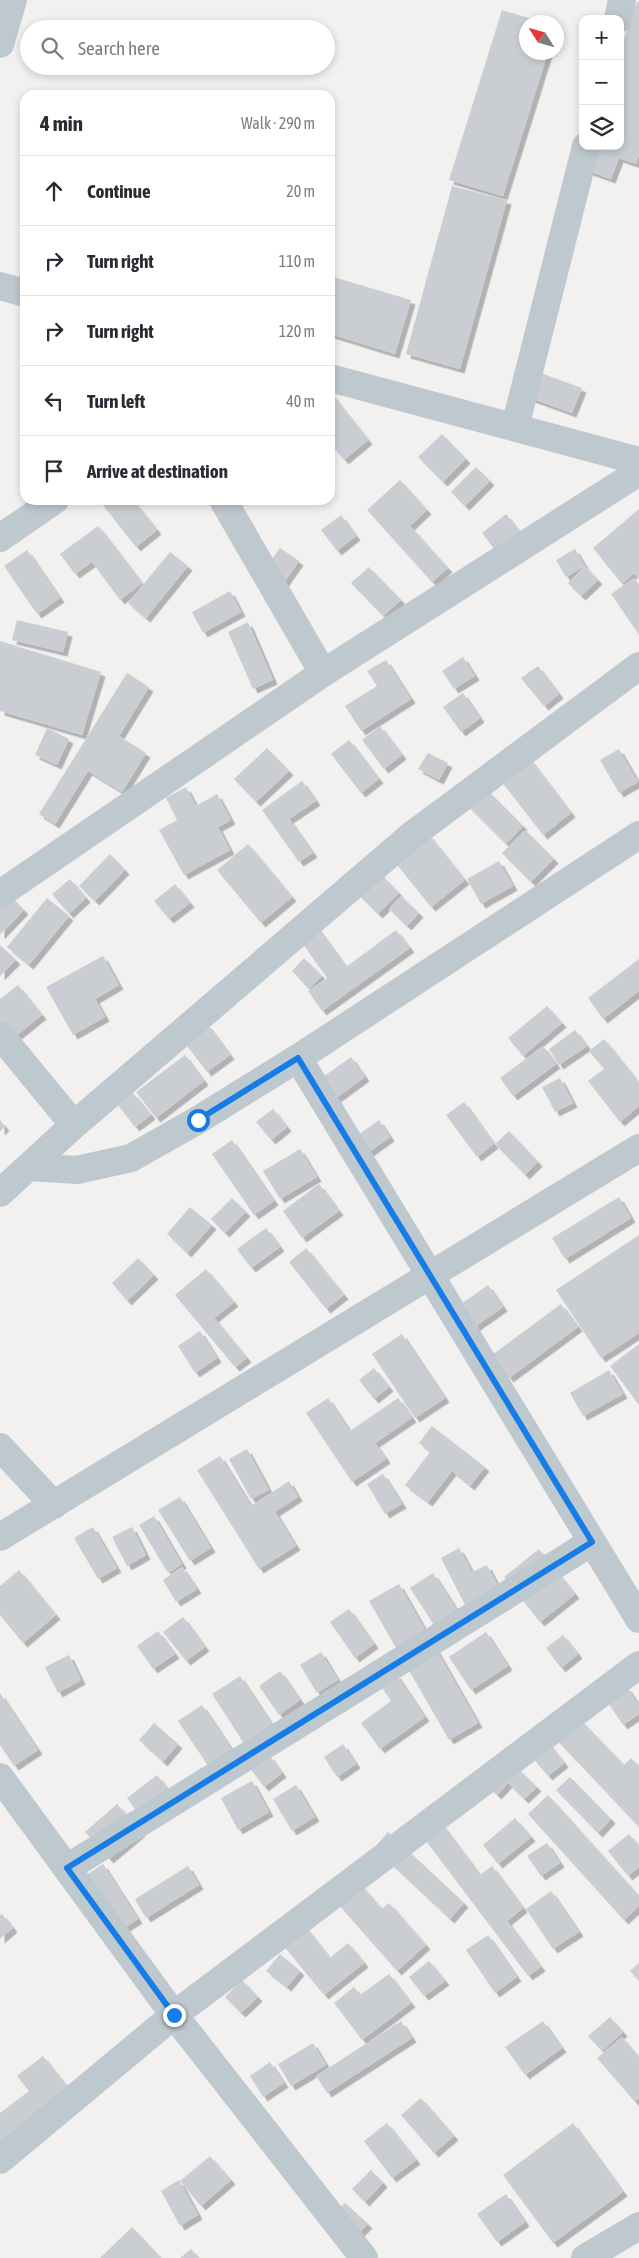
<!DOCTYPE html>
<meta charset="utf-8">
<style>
body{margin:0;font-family:"Asap Condensed",sans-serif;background:#f7f7f7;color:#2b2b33}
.controls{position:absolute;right:15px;top:15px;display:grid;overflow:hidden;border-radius:10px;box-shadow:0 2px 8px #0003}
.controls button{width:45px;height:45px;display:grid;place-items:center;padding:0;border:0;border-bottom:1px solid #e1e1e2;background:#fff;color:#2b2b33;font:25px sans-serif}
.compass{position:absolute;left:519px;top:15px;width:45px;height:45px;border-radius:50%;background:#fff;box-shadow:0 2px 8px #0003;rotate:307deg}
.stop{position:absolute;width:15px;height:15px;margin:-11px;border:4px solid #167de7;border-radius:50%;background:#fff}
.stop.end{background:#167de7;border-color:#fff;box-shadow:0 1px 5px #0008}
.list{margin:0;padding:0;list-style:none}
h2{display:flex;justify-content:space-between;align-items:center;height:65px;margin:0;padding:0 20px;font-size:21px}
h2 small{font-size:16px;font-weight:400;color:#7c7c81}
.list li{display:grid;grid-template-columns:32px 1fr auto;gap:15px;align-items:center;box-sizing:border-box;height:70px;padding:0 20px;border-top:1px solid #e1e1e2}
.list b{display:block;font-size:19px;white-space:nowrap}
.list em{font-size:16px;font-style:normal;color:#7c7c81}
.icon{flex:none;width:28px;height:28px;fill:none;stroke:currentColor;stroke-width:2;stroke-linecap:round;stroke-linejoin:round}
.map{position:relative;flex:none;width:639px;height:2258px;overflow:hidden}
.search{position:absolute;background:#fff;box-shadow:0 2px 8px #0003;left:20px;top:20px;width:315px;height:55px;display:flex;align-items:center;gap:12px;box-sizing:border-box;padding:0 18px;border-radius:28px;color:#7c7c81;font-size:19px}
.panel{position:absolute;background:#fff;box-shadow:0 2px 8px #0003;left:20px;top:90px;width:315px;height:415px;border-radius:15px}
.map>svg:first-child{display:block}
.building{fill:#caced3;filter:url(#shadow)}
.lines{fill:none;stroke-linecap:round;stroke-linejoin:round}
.street{stroke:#bec8cf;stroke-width:28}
.route{stroke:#167de7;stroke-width:6}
</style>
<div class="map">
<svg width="639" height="2258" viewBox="0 0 639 2258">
<defs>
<filter id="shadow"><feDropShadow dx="4.5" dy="4.5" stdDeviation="0" flood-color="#0004"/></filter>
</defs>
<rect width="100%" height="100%" fill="#f3f0f0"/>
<path class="building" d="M637,2h2v153l-3,9 -17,-6 -8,21 -31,-11 7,-22h33v-96z
M502,10l40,12h-16v30h22l-45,144 -54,-16z
M452,186l55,14 -47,169 -54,-15z
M330,276l81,24 -16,54 -65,-20z
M535,371l47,17 -10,25 -47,-17z
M330,392l38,48 -24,20 -14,-17z
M442,434l24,25 -23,23 -25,-25z
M476,467l14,14 -25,25 -14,-14z
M400,480l27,30 -17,16 38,42 -16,14 -65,-72z
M99,500h34l24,30 -21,17z
M639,509v70l-5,-6 -12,11 -29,-36z
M506,514l13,17 -24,19 -13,-17z
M341,515l15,21 -19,15 -16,-21z
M98,526l44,57 -22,17 -28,-38 -17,12 -15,-20z
M280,548l19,13 -18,26 -19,-14z
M575,549l10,17 -19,11 -10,-17z
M27,550l33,48 -23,16 -33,-48z
M170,552l18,14 -42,52 -18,-15z
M585,566l13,14 -17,16 -13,-13z
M369,567l32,33 -18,16 -32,-33z
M634,578l5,7v50l-28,-41z
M230,591l11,21 -38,21 -11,-21z
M17,620l51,12 -5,20 -51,-12z
M248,622l25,58 -20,9 -25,-57z
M0,641l101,31 -19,63 -82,-24z
M463,657l12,19 -21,13 -12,-18z
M386,660l25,39 -50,32 -16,-25 32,-20 -10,-15z
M538,666l21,28 -15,12 -23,-28z
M127,673l22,14 -30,49 27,17 -24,39 -34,-21 -33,53 -16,-10z
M463,693l17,25 -19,14 -18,-25z
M380,726l22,29 -18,14 -22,-29z
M47,728l22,11 -12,26 -22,-10z
M349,740l30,39 -18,14 -30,-39z
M267,748l22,23 -33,31 -22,-23z
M619,749l19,33 -19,11 -19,-33z
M428,753l20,10 -9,17 -21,-11z
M526,754l45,59 -28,22 -45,-58z
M302,781l14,20 -27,18 24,34 -14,9 -37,-52z
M481,784l42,42 -17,18 -42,-42z
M186,787l10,19 21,-12 14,26 -13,7 12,23 -46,25 -25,-45 18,-10 -11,-22z
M525,830l29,29 -23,23 -29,-29z
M428,834l37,46 -34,27 -37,-46z
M248,844l44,53 -31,26 -44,-53z
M110,854l15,16 -30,31 -16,-15z
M499,861l14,25 -32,18 -14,-25z
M376,869l23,24 -21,21 -24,-24z
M70,879l16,19 -17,16 -17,-20z
M175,884l15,19 -21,16 -15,-18z
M5,891l19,19 -24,25v-39z
M401,896l18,17 -12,13 -18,-17z
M47,898l22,18 -40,49 -22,-18z
M317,927l29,40 50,-37 14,18 -88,63 -14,-20 19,-13 -27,-38z
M0,945l16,15 -16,16z
M103,956l16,29 -24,14 10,18 -32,18 -27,-48z
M304,958l18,18 -13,13 -17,-18z
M639,959v32l-36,28 -15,-21z
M18,985l24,30 -36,29 -6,-8v-37z
M547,1006l15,17 -39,33 -15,-18z
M207,1024l23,31 -23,17 -23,-30z
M575,1030l12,16 -28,19 -10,-16z
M604,1039l35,44v23l-19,16 -32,-41 16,-12 -15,-18z
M543,1046l13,18 -43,32 -13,-18z
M185,1055l19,26 -48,37 -20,-26z
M351,1057l14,20 -30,22 -15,-20z
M560,1078l13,25 -18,9 -13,-25z
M133,1093l18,22 -16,12 -17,-22z
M464,1102l30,42 -17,13 -31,-42z
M273,1109l14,18 -16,13 -15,-18z
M0,1120l5,7 -5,4z
M379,1120l11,17 -21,15 -11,-17z
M509,1131l29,31 -13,13 -30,-31z
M232,1140l42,61 -20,14 -42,-61z
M300,1149l17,28 -37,22 -17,-28z
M319,1184l20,27 -37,27 -19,-27z
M619,1197l12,21 -66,41 -13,-21z
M232,1198l14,14 -21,21 -14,-14z
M190,1207l22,18 -25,28 -20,-19z
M266,1228l14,19 -29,21 -14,-19z
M639,1235v98l-38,25 -45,-68z
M306,1248l38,47 -18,14 -37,-47z
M138,1258l16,17 -27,26 -15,-18z
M206,1269l28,33 -20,16 33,40 -12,9 -60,-72z
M488,1285l15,22 -34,24 -15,-22z
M561,1304l17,23 -69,51 -17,-23z
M200,1331l17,27 -22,15 -17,-27z
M402,1334l43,64 -30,20 -43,-64z
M639,1344v61l-29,-39z
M374,1368l15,19 -15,12 -15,-19z
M609,1370l14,24 -40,22 -13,-23z
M328,1398l22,33 48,-33 14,20 -37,25 11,16 -34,23 -46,-69z
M432,1426l53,41 -15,19 -18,-15 -24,31 -23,-17 25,-33 -11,-9z
M247,1449l22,41 -18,9 -22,-40z
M220,1456l31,50 38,-25 9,16 -23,15 21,34 -37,23 -62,-99z
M383,1474l19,30 -17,10 -18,-30z
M180,1497l31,51 -21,13 -32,-51z
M154,1516l28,48 -14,9 -29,-48z
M93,1527l24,41 -19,11 -24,-41z
M132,1527l14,28 -19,11 -15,-29z
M459,1548l13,24 15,-7 13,25 -34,17 -25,-49z
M539,1549l36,45 -35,28 -36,-45z
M182,1567l15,22 -21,13 -13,-22z
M19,1570l37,45 -33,28 -23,-28v-29z
M433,1573l24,37 -23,15 -24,-37z
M399,1584l79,139 -29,17 -80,-139z
M349,1609l25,35 -19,14 -25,-36z
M183,1617l22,30 -19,14 -23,-29z
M158,1631l17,23 -22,15 -16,-23z
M486,1632l22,34 -37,24 -22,-33z
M563,1635l15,19 -17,14 -15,-20z
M321,1652l17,28 -21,13 -17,-28z
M69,1655l12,25 -23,13 -13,-26z
M280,1671l20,29 -21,15 -20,-29z
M396,1674l29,43 -45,32 -19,-26 30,-22 -11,-16z
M240,1676l42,64 -28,19 -42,-65z
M627,1687l12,19v8l-16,11 -17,-25z
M0,1693l38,57 -24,16 -14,-21z
M202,1705l35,52 -24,16 -35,-52z
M576,1715l48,50 7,-7 8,8v61l-86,-91z
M154,1723l24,21 -15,18 -24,-22z
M543,1736l21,27 -16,13 -22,-26z
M343,1744l13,20 -19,13 -13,-20z
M269,1755l13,18 -18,14 -13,-18z
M505,1756l32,31 -13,12 -16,-16 -11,12 -15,-15z
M157,1775l15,20 -30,24 -15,-21z
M570,1777l41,42 -13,14 -42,-43z
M252,1781l17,31 -31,18 -17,-32z
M296,1785l19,32 -23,14 -19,-32z
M548,1795l91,101v10l-15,14 -96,-106z
M117,1804l24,28 -32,27 -24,-27z
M515,1818l16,19 -33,27 -15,-19z
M441,1823l39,52 12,-9 31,42 -16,13 34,46 -13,9 -105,-139z
M388,1832l76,71 -14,16 -76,-71z
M629,1834l10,13v20l-11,9 -20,-25z
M547,1843l13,20 -19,13 -14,-20z
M103,1864l35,55 -20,13 -49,-46z
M188,1866l11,19 -53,33 -11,-19z
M354,1877l28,32 7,-6 37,42 -29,26 -65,-74z
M551,1891l28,41 -26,17 -27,-40z
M2,1914l11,14 -13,11v-24z
M295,1914l35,44 18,-15 16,20 -40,32 -51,-62z
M488,1935l29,42 -22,16 -29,-43z
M280,1954l20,17 -13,16 -21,-16z
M429,1961l16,20 -21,15 -15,-19z
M639,1963v18l-9,-10z
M389,1974l22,29 -49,37 -28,-37 20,-16 6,8z
M242,1980l16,17 -17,16 -16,-16z
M610,2017l13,15 -21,19 -14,-15z
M401,2021l11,17 -85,55 -11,-17z
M543,2021l19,27 -37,27 -20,-28z
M622,2037l17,21v40l-4,4 -38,-44z
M313,2043l13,22 -35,21 -13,-22z
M43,2056l30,38 -73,50v-31l29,-22 -12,-15z
M270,2062l14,21 -21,14 -13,-21z
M421,2098l33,38 -20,17 -33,-38z
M387,2123l29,37 -24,18 -28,-37z
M573,2123l50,69 -70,51 -50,-68z
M210,2156l21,24 -30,26 -21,-25z
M371,2170l12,13 -18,19 -13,-13z
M179,2180l19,35 -18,11 -19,-35z
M506,2194l19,28 -28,20 -20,-28z
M345,2203l23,21 -17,17 -22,-22z
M132,2227l29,31h-61z
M191,2249l7,9h-18z"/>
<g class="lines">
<path class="street" d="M618,19l4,-19
M0,44l13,-44
M0,286l25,7
M330,378l309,83
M515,427l71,-281
M223,500l100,173
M0,538l55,-38
M0,894l323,-221 316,-201
M0,1035l74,90
M298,1058l341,561
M28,1167l49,3 54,-12 67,-38 100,-62 341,-223
M0,1193l74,-68 338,-290 227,-169
M0,1447l54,58
M0,1537l639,-389
M0,1777l174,238 190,243
M67,1868l525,-326
M0,2160l174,-145 465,-350
M585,2258l54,-32"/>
</g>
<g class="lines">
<path class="route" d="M174,2015l-107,-147 525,-326 -294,-484 -100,62"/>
</g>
</svg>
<div class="controls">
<button>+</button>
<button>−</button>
<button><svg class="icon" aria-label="layers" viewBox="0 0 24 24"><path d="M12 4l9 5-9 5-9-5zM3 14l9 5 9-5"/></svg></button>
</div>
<svg class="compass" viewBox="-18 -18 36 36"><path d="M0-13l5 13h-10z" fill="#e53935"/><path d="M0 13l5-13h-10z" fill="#7c7c81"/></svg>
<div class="stop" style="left:198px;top:1120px"></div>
<div class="stop end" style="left:174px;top:2015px"></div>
<div class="search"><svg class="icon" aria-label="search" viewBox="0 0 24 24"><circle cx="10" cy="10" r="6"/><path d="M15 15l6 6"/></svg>Search here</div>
<section class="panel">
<h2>4 min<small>Walk · 290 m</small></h2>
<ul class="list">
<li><svg class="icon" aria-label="ahead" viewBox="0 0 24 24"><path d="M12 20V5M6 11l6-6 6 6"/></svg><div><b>Continue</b></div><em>20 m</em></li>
<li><svg class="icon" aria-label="right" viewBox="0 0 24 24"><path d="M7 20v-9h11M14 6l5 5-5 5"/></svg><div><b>Turn right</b></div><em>110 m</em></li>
<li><svg class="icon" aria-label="right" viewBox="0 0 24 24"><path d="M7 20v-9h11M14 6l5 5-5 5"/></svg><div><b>Turn right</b></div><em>120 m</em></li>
<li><svg class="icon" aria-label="left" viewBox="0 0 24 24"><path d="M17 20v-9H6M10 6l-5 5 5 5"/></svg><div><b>Turn left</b></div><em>40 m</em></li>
<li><svg class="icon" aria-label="arrive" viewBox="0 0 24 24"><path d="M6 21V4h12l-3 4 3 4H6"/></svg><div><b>Arrive at destination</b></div></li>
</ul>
</section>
</div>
